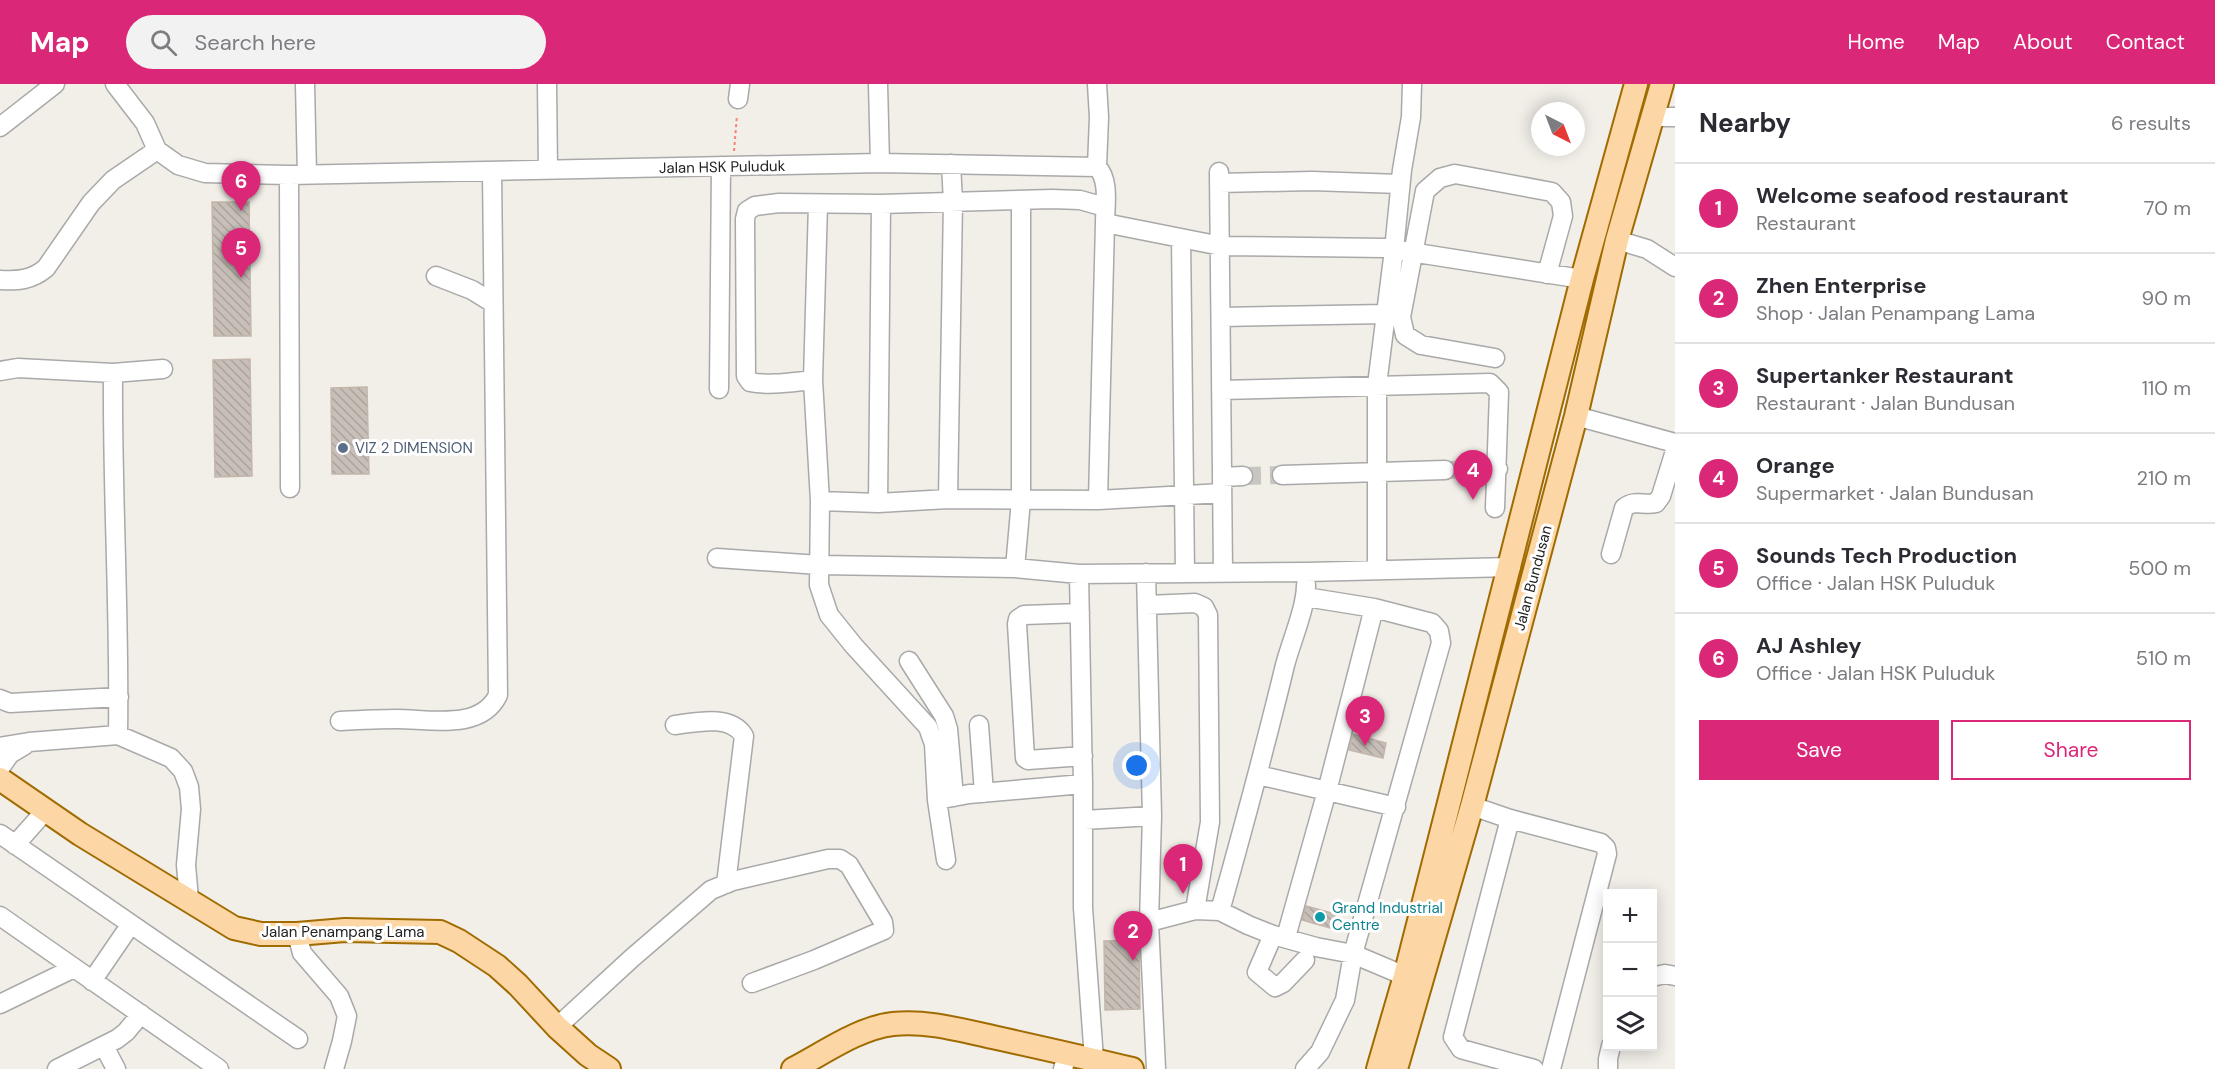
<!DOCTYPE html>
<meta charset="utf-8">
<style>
body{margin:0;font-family:"DM Sans",sans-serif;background:#f2f2f3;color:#2b2b33}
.controls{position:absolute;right:18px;bottom:18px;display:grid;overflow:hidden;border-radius:0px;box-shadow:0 3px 15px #0003}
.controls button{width:54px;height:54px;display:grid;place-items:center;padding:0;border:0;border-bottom:2px solid #e1e1e2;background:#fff;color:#2b2b33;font:30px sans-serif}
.compass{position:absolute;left:1531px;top:18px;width:54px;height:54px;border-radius:50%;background:#fff;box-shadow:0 3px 15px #0003;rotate:138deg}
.you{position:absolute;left:1137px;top:682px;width:21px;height:21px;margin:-15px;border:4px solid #fff;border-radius:50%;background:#1a73e8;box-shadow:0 0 0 9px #1a73e833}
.badge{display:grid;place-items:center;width:39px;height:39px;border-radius:50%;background:#db2777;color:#fff;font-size:20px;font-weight:700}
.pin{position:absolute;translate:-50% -50px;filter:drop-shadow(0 2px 3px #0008)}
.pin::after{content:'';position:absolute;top:32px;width:21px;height:18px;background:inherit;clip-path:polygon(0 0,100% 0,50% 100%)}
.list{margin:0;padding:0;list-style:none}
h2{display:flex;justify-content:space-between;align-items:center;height:78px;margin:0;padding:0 24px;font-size:26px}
h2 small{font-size:20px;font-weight:400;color:#7c7c81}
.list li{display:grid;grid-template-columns:39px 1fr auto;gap:18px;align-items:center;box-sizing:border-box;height:90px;padding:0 24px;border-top:2px solid #e1e1e2}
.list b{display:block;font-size:22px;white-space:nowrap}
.list p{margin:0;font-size:20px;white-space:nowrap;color:#7c7c81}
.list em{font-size:20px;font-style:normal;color:#7c7c81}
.actions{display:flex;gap:12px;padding:18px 24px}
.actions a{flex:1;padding:14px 0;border:2px solid #db2777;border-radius:0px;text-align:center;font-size:21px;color:#db2777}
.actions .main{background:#db2777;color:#fff}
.icon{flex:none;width:33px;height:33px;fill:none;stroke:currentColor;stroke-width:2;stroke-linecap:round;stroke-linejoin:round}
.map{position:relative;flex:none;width:1675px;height:985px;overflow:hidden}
header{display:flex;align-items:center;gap:36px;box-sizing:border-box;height:84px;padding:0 30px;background:#db2777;color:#fff}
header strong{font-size:28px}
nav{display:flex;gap:33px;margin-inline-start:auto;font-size:21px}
.search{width:420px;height:54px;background:#f2f2f3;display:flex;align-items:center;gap:15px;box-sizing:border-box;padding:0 21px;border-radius:33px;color:#7c7c81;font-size:22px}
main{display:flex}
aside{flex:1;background:#fff}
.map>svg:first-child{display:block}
.building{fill:url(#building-back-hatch);stroke:#c4b6ab;stroke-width:1.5}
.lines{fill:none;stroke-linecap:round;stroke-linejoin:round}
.minor-tunnel{stroke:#c8c6c1;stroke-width:18;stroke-dasharray:18 9;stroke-linecap:butt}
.minor-casing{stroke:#a9a9a9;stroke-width:21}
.major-casing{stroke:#a06b00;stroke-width:26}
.path{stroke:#fa8072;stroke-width:2;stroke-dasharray:3 3;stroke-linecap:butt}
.minor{stroke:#fff;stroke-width:18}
.major{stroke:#fcd6a4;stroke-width:22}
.service-dot{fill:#5c6f8a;stroke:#fff;stroke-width:2}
.culture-dot{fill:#0f9aa8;stroke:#fff;stroke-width:2}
.labels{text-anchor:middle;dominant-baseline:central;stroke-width:6;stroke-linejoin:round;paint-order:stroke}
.street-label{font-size:15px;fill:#222;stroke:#fff}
.service-label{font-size:15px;fill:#4e5e75;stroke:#fff;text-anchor:start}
.culture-label{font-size:15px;fill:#0d838f;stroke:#fff;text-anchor:start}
</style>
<header>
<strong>Map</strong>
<div class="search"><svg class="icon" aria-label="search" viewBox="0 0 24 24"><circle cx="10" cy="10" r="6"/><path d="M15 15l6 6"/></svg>Search here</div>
<nav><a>Home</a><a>Map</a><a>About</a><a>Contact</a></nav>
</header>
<main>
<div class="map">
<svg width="1675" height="985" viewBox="0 0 1675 985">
<defs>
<pattern id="building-back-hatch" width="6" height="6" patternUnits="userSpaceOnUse" patternTransform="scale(1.5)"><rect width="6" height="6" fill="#c7bfb8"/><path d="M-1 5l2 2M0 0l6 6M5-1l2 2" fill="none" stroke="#aba49e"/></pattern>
</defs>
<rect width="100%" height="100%" fill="#f2efe9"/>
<path class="building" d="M212,118h37l2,134h-37z
M250,275l2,117 -37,1 -2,-117z
M367,303l2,87h-37l-1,-86z
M1353,650l33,9 -3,15 -34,-8z
M1306,822l33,9 -5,14 -32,-9z
M1139,856l1,69 -35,1 -1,-69z"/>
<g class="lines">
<path class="minor-tunnel" d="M1445,386l33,-1
M1243,392l39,-1"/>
<defs>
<path id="minor" d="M115,0l30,39 12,27 21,15 27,8 84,2 591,-12 217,4c13,13 8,39 8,56l-7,277
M305,0l2,91
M547,0l1,86
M878,0l2,79
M738,15l2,-15
M1653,33h22
M0,43l55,-43
M1097,83l2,-50 -2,-33
M1219,88l4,401
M289,91l1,313
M1219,99l93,-2 88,3
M818,120l-5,176 7,121 -1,84 10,30 25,31 74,81 6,17 3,56 9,60
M1105,139l116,23 164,2 197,31
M1181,154l4,335
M1617,156l30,9 28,18
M436,192l36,14 21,13
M0,196c18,1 32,0 46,-12l45,-65 22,-23 44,-30
M1221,233l165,-3
M1495,274l-74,-13 -16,-10 -4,-18 24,-126 15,-13 15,-4 97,18 9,10 2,14 -16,58
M0,287l18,-3 95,5c-1,121 7,241 5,362
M113,289l50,-4
M813,296c-21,2 -43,6 -63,2l-4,-6 -1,-157 2,-8 8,-5 24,-3 102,1 171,-5 28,1 25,7
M719,305l2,-223
M1221,306l269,-7 9,9 -4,116
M1576,332l99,27
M1478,385h20
M1282,391l163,-5
M1222,393l21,-1
M948,415l5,-297 -2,-38
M820,417l58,2 70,-4 150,1 124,-7
M878,419l3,-299
M1611,470l13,-46c11,-9 19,-2 32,-5l5,-7 14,-45
M717,474l102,7 196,3 64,6 227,-2 205,-5
M1015,484l6,-68v-300
M1377,485v-184l17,-135 8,-80 9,-53 1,-33
M1146,489l6,243 -3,106 7,147
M1079,490l4,210v124l11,151
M1147,521l48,-2 9,4 4,8 2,207 -15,88
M1080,529l-56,2 -6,4 -1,5 8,134 3,2 55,-4
M909,577l35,55 4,13 6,68
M0,615l10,4 109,-6
M340,637c19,-1 38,-2 57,-2 32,0 84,12 101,-24l-6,-524
M675,641c22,-3 56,-11 69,11l-18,148
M979,641l5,68
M0,663l29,-5 89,-7 53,23 12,13 6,16 2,22 -5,56 3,34
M0,684l10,-14 15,-9
M1258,691l138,32
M937,716l32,-6 114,-10
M1472,722l38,13 91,24 5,5 1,6 -56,215
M1510,735l-57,218 8,12 73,20
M1084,736l68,-4
M0,750l298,205
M15,761l30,-34
M1220,827c23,-82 45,-163 65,-246 6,-23 21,-57 21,-80
M0,832l219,153
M1149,838l46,-12 25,1 28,14 25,10 43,12 37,7 52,22
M297,850l5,19 37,43 8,20 -5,25 -8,28
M1273,851l-16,37 18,15 8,-4 22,-23
M1286,853l41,-146 47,-183
M1652,893l13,-3 10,2
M92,897l39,-57
M0,920l74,-36
M557,943l75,-69 79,-68 22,-9 95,-22h12l9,6 34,57 1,8 -70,30 -62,23
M104,962l12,23
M57,985l60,-30 9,-7 15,-18
M1063,985l4,-15
M1305,985l15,-17 25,-52 8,-46 88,-311 -2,-12 -7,-8 -58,-15 -68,-11
M1608,985v-10l3,-13"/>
<path id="major" d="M0,695l80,55 154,94 27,6h36l48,-4 95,2 19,9 38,25 21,19 39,42 31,28 21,14
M793,985c31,-16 65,-41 100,-45 34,-4 71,7 104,14 45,10 90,20 135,31
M1378,985l27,-93 177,-697 54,-195
M1396,985l76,-263 104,-390 41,-176 45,-156"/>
</defs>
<use href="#minor" class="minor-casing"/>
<use href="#major" class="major-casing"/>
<path class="path" d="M734,67l3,-36"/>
<use href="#minor" class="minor"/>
<use href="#major" class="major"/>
</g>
<circle class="service-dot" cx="343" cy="364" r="6"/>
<circle class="culture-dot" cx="1320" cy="833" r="6"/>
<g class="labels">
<g class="street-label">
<text transform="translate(722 83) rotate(-1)">Jalan HSK Puluduk</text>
<text transform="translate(1533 494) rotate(-75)">Jalan Bundusan</text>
<text x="343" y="848">Jalan Penampang Lama</text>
</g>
<g class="service-label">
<text x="355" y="364">VIZ 2 DIMENSION</text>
</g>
<g class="culture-label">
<text x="1332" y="824">Grand Industrial<tspan x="1332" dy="17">Centre</tspan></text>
</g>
</g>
</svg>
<div class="controls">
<button>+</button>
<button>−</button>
<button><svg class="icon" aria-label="layers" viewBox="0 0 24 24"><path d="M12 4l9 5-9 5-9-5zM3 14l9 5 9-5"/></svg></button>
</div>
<svg class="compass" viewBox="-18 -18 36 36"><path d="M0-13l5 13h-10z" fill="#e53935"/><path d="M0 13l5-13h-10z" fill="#7c7c81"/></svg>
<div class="you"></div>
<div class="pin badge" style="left:1183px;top:810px">1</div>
<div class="pin badge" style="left:1133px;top:877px">2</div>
<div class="pin badge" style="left:1365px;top:662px">3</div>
<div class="pin badge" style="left:1473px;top:416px">4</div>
<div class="pin badge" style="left:241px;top:194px">5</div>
<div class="pin badge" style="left:241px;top:127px">6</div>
</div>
<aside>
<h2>Nearby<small>6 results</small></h2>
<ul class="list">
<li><span class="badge">1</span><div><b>Welcome seafood restaurant</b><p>Restaurant</p></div><em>70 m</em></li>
<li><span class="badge">2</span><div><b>Zhen Enterprise</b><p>Shop · Jalan Penampang Lama</p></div><em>90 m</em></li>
<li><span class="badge">3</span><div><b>Supertanker Restaurant</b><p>Restaurant · Jalan Bundusan</p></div><em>110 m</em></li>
<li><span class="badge">4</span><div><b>Orange</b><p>Supermarket · Jalan Bundusan</p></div><em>210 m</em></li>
<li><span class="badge">5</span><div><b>Sounds Tech Production</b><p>Office · Jalan HSK Puluduk</p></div><em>500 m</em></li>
<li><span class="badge">6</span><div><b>AJ Ashley</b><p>Office · Jalan HSK Puluduk</p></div><em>510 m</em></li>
</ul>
<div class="actions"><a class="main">Save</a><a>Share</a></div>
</aside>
</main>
